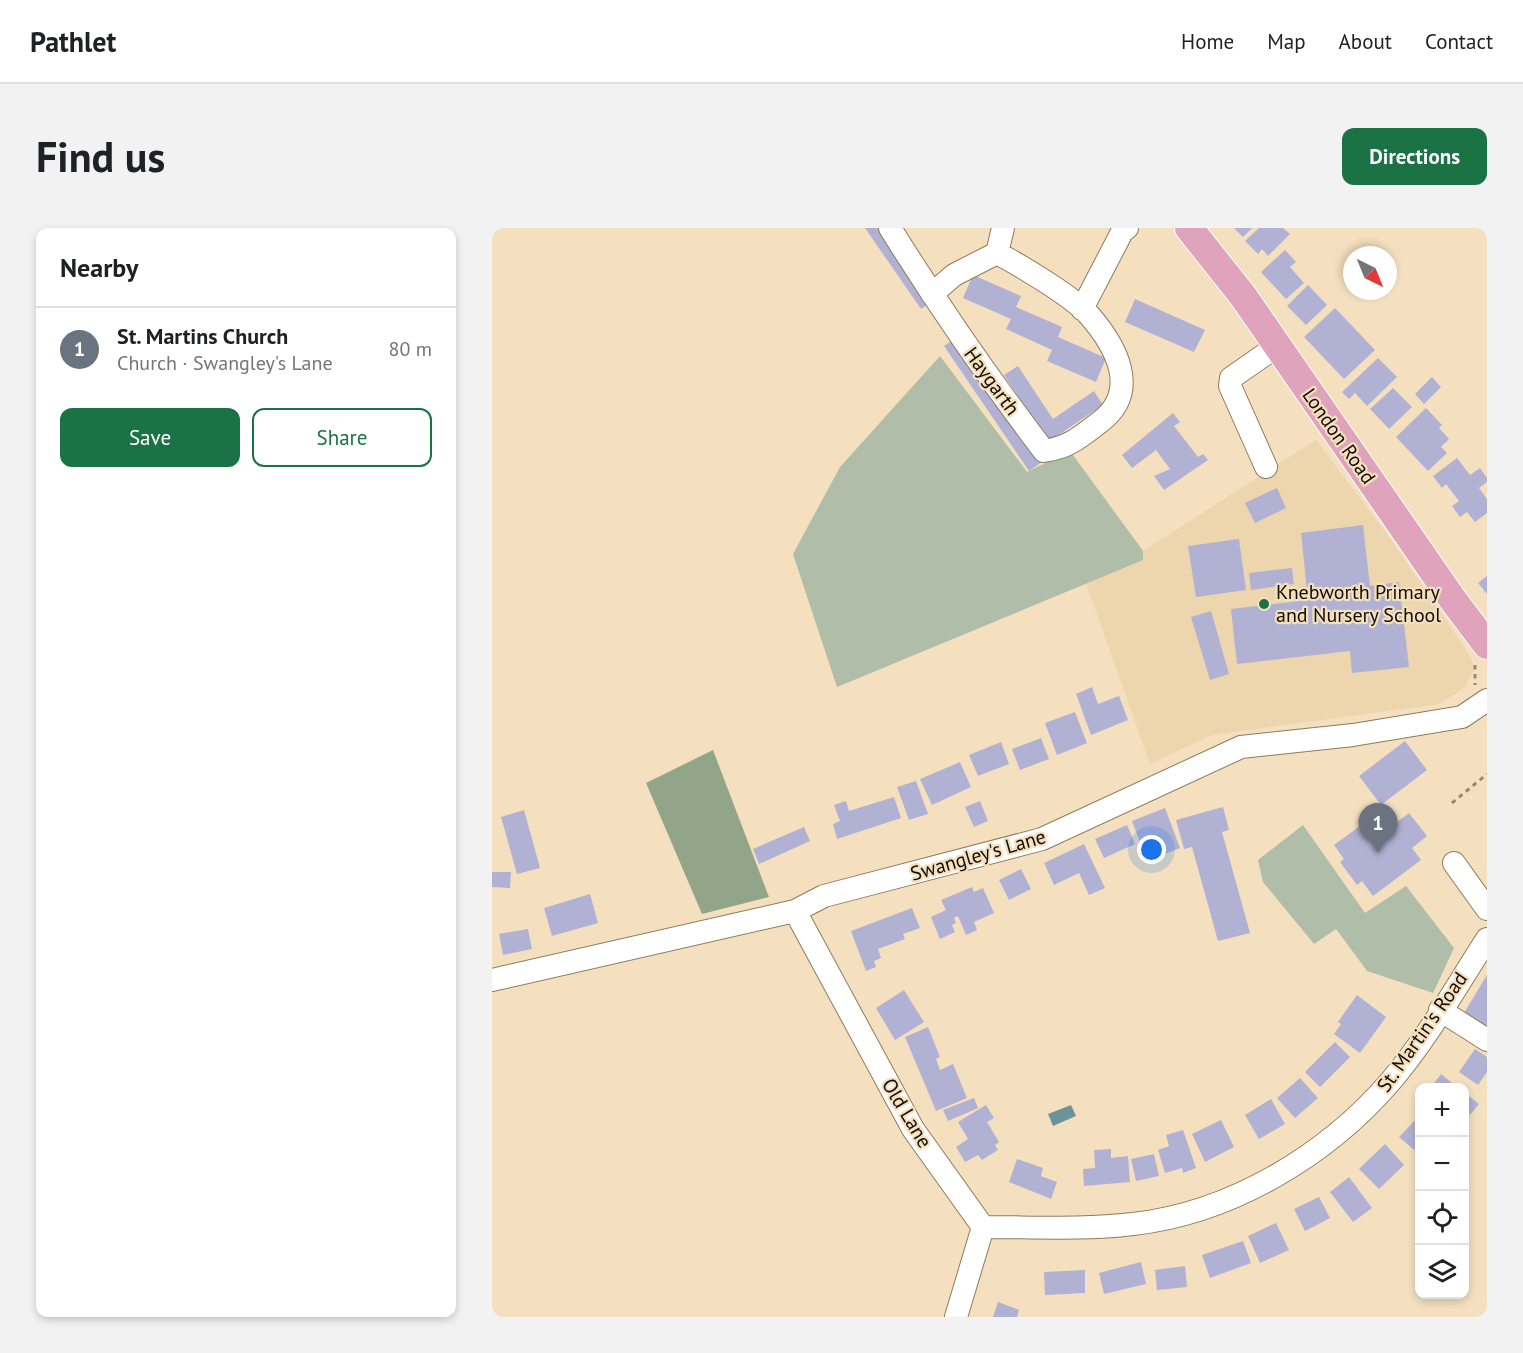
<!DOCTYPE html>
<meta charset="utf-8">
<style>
body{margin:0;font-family:"PT Sans",sans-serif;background:#f2f2f2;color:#202124}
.controls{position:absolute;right:18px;bottom:18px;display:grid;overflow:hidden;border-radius:12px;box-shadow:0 3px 9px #0003}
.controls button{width:54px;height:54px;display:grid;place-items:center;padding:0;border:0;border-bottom:2px solid #e0e0e0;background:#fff;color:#202124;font:30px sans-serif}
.compass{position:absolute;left:851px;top:18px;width:54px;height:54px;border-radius:50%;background:#fff;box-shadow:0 3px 9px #0003;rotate:137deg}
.you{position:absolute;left:660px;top:622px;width:21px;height:21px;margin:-15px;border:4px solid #fff;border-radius:50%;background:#1a73e8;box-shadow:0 0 0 9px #1a73e833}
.badge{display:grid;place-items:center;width:39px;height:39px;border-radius:50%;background:#1a7245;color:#fff;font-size:20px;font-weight:700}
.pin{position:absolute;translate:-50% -50px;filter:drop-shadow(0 2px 3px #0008)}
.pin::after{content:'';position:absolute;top:32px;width:21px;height:18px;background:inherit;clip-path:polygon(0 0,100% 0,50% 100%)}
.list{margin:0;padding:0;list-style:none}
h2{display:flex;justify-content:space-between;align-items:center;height:78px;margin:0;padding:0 24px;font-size:26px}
h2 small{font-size:20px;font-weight:400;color:#757577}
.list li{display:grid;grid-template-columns:39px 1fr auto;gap:18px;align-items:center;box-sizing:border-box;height:84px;padding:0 24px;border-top:2px solid #e0e0e0}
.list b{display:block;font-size:22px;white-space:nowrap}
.list p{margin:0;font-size:20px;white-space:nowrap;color:#757577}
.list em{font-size:20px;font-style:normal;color:#757577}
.actions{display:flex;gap:12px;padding:18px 24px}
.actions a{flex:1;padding:14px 0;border:2px solid #1a7245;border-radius:12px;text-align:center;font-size:21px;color:#1a7245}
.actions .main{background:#1a7245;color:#fff}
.icon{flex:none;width:33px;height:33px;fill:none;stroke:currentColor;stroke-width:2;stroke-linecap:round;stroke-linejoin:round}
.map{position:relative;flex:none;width:995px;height:1089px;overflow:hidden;border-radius:12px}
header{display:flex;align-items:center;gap:36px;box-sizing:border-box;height:84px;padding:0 30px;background:#fff;border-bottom:2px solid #e0e0e0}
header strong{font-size:28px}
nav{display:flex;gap:33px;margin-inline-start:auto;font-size:21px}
.intro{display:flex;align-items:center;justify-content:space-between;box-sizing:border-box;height:144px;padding:0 36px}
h1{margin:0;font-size:42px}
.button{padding:15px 27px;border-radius:12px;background:#1a7245;color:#fff;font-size:21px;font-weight:700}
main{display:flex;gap:36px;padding:0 36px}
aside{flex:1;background:#fff;border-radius:12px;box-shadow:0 3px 9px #0003}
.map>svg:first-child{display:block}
.built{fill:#edd5ad}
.green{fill:#b0bda9}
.forest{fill:#93a589}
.water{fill:#6b949a}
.building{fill:#b1b1d3}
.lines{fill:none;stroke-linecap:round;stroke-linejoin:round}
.minor-casing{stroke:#8d7b5c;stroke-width:24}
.major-casing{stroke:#fff;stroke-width:30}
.path{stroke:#978972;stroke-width:3;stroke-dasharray:4.5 4.5;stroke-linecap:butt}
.minor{stroke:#fff;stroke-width:22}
.major{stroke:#dfa3bb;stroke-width:28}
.poi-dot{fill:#1a7245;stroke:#f4e0bf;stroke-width:2}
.labels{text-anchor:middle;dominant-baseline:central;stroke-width:4.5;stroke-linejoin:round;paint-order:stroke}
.street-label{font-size:20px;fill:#130c03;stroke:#f4e0bf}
.poi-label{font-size:20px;fill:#130c03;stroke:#f4e0bf;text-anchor:start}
</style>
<header>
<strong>Pathlet</strong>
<nav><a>Home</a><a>Map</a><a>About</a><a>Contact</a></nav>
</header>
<div class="intro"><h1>Find us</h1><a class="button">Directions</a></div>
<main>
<aside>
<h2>Nearby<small></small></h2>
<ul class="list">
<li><span class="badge" style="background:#6b7280">1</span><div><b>St. Martins Church</b><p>Church · Swangley's Lane</p></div><em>80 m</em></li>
</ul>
<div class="actions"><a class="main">Save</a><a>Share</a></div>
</aside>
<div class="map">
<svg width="995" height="1089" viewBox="0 0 995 1089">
<rect width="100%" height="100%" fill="#f4e0bf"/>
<path class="built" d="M824,212l71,94 82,120 6,15 -10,18 -25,17 -228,31 -62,29 -64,-181 -249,104 -44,-133 226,-94 9,12 42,-21 73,100z"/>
<path class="green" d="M448,128l87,116 43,-21 73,100v9l-306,127 -44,-133 47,-87z
M811,597l62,88 41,-27 48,62 -21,45 -66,-22 -31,-42 -22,15 -51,-62 -5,-22z"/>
<path class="forest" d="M221,522l56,147 -67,17 -56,-131z"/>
<path class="water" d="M579,877l5,11 -23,10 -5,-12z"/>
<path class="building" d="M373,0h19l49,73 -12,8z
M742,0h18l-9,9z
M767,0h24l7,6 -22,22 -6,-7 -4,5 -13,-13z
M793,22l11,12 -6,5 14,16 -18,16 -25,-27z
M481,47l48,21 -5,11 46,20 -4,10 48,21 -10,24 -49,-21 5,-11 -46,-21 5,-10 -48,-21z
M816,57l19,20 -21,20 -19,-19z
M643,71l70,31 -11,22 -69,-30z
M843,80l40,42 -31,29 -40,-42z
M464,110l86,124 -13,9 -85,-125z
M886,130l19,19 -30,29 -12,-13 -6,6 -7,-7z
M526,138l35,53 41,-28 9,14 -55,37 -44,-67z
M940,149l9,10 -17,17 -9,-10z
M901,160l19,19 -23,22 -19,-20z
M934,180l16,17 -3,3 10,11 -8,8 6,6 -19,18 -32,-34z
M681,185l7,9 -6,4 24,31 5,-3 5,6 -44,30 -10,-14 16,-7 -14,-19 -24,18 -10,-13z
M965,230l13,17 10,-7 7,10v4l-8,6 8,11v14l-12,9 -8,-10 -7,5 -8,-11 7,-5 -13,-17 -4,4 -9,-12z
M785,260l9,20 -31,15 -10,-20z
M871,297l7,61 29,-4 10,85 -57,6 -2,-22 -113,13 -6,-55 77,-9 -7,-67z
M747,311l7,51 -50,7 -8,-51z
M800,340l2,16 -43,6 -2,-17z
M995,348v18l-9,-11z
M719,383l18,63 -19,6 -19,-63z
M600,459l6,17 21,-8 9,24 -37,15 -15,-41z
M583,484l12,31 -30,12 -12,-32z
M549,510l8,21 -29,11 -8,-21z
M913,513l22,29 -46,35 -22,-29z
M509,514l8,22 -31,12 -9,-21z
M468,534l11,25 -39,18 -12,-26z
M424,553l12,33 -19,6 -12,-33z
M402,569l7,21 -64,21 -4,-15 7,-3 -6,-16 12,-4 3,10z
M488,573l8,20 -14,6 -9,-20z
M731,579l6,23 -7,2 28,101 -32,8 -26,-94 -8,2 -8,-29z
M894,579l11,15 12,-9 18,23 -15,12 9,12 -48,36 -11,-15 -5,4 -17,-23 4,-3 -10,-14z
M673,580l15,40 -33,13 -15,-40z
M32,582l16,58 -23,6 -16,-57z
M635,597l8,19 -31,14 -9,-19z
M312,599l6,14 -51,23 -6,-15z
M592,616l21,44 -16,7 -10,-22 -25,12 -10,-22z
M529,641l10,20 -22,11 -10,-20z
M0,644h19l-1,16 -18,-1z
M480,659l2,5 9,-4 11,25 -20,9 3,8 -11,5 -8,-19 -4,2 2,5 -4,2 3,7 -15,7 -9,-22 15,-7 -5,-10z
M98,666l8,29 -46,13 -8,-28z
M420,680l8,20 -17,6 2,5 -27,10 3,9 -7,3 2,6 -10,4 -15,-40z
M36,701l4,20 -29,6 -4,-21z
M995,747v59l-26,-16z
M412,762l20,32 -29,18 -19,-32z
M865,767l29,22 -26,36 -26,-19 7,-10 -3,-2z
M436,799l12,30 -4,2 4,11 13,-6 14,34 -31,13 -31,-74z
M843,814l15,15 -30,30 -15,-15z
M983,821l12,8v15l-9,13 -19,-13z
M949,846l17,14 -26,-2z
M808,850l18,20 -23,20 -18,-20z
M972,864l15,12 -15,18z
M482,870l4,10 -30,13 -5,-11z
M779,871l14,25 -26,15 -14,-24z
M494,877l8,13 -7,4 12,20 -4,3 3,5 -16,10 -4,-5 -13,7 -9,-15 12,-8 -10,-17z
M925,890l3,3v34l-21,-18z
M729,892l13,27 -29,15 -13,-28z
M691,902l13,38 -13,5 -1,-5 -17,5 -7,-23 11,-4 -3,-11z
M893,916l19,21 -25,24 -20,-20z
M619,921v9l17,-2 2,26 -46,4 -1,-17 12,-1 -1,-18z
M662,926l5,22 -23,5 -5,-22z
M525,931l26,9 -2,8 16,6 -6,17 -42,-17z
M857,949l23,31 -19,14 -23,-30z
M827,969l11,21 -25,13 -11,-22z
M784,995l13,27 -29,13 -12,-27z
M751,1013l8,22 -41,15 -8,-23z
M649,1034l5,22 -42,10 -5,-21z
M693,1038l2,21 -30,3 -2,-20z
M593,1042v23l-40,2 -1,-23z
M506,1074l21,8 -2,7h-24z"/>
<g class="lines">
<defs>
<path id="minor" d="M398,0c48,77 99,151 154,223 26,-4 36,-14 56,-29 41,-31 16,-76 -11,-107 -17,-19 -68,-49 -92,-62l-43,22 -22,19
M505,25l6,-25
M590,81l40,-77 5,-4
M774,239l-36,-81 1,-8 46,-32
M962,635l33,46
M303,683l118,218 70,98 -27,90
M0,752l303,-69 29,-15 218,-57 199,-92 112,-12 109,-18 25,-17
M948,782l47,30
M491,999c50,0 100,3 150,-3 98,-11 193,-68 257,-142 37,-43 66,-95 97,-143"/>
<path id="major" d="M697,0l54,68 210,304 34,45"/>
</defs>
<use href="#minor" class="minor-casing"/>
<use href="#major" class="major-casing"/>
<path class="path" d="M983,437v20
M960,575l35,-29"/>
<use href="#minor" class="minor"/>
<use href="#major" class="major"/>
</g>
<circle class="poi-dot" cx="772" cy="376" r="6"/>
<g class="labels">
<g class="street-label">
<text transform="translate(500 153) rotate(54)">Haygarth</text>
<text transform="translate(847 208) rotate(55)">London Road</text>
<text transform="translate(486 627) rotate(-16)">Swangley's Lane</text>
<text transform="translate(930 804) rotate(-55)">St. Martin's Road</text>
<text transform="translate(415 885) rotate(59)">Old Lane</text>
</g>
<g class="poi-label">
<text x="784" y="364">Knebworth Primary<tspan x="784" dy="23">and Nursery School</tspan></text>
</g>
</g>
</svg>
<div class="controls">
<button>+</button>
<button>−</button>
<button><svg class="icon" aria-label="locate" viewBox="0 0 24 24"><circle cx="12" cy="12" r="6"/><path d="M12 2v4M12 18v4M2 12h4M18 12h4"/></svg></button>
<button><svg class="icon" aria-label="layers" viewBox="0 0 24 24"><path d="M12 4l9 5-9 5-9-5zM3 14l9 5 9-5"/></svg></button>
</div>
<svg class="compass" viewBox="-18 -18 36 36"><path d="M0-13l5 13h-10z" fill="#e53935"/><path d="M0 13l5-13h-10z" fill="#757577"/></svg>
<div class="you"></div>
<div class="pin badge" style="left:886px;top:625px;background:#6b7280">1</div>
</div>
</main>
